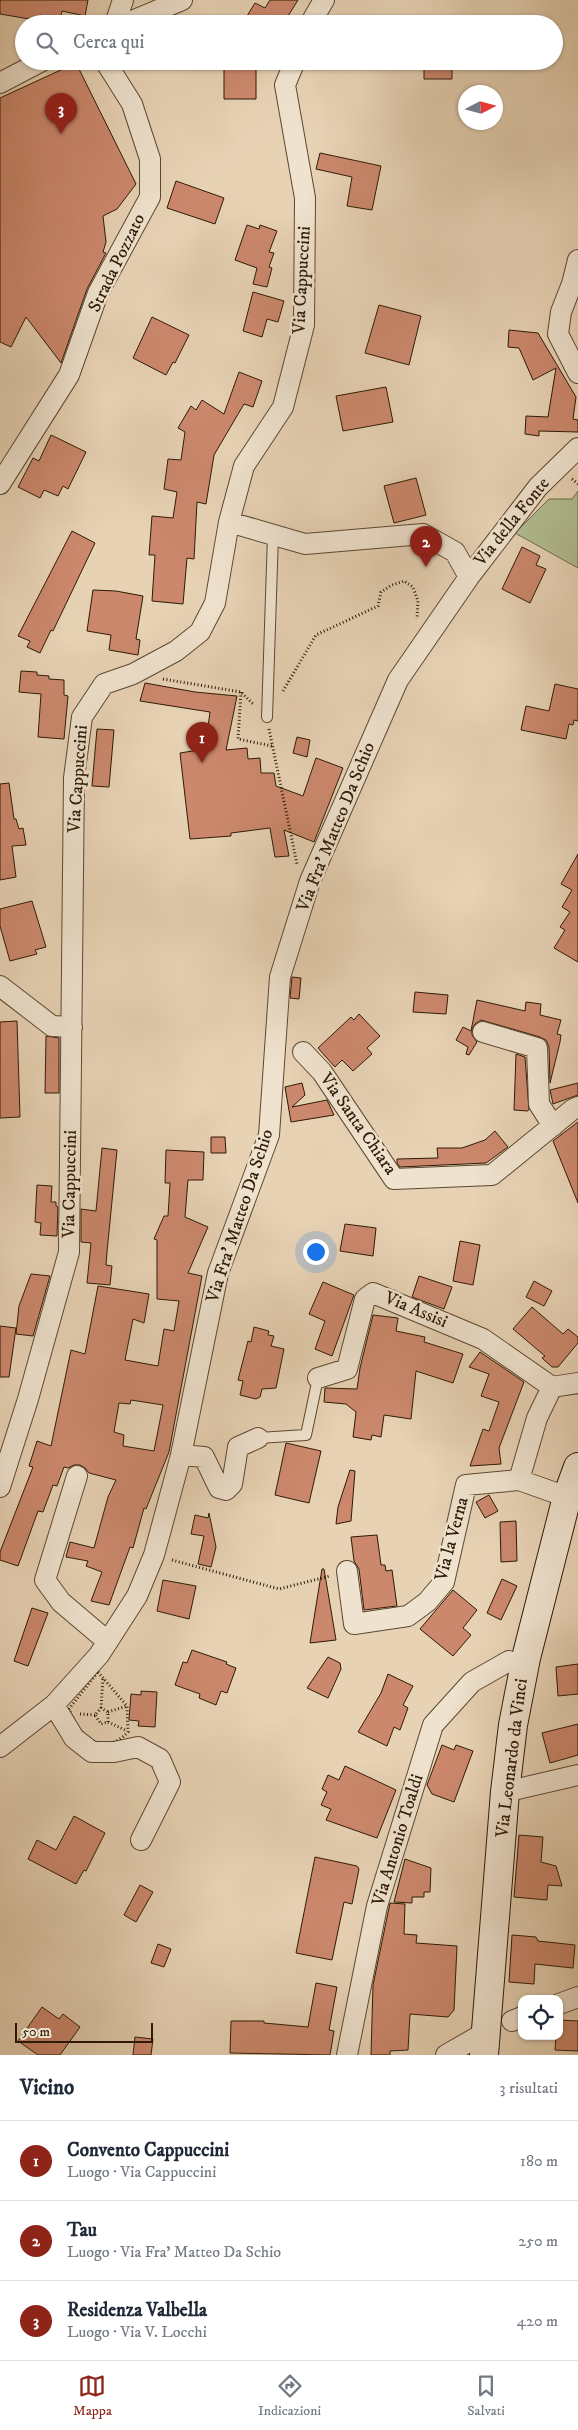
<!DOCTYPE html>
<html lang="it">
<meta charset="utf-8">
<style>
body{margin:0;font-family:"IM FELL DW Pica",serif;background:#f6f6f7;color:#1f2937}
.controls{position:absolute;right:15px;bottom:15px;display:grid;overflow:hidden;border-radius:10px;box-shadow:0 1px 4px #0004}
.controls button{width:45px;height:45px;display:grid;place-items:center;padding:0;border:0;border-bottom:1px solid #e0e1e3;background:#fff;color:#1f2937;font:25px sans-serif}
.compass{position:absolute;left:458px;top:85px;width:45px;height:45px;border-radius:50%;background:#fff;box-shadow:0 1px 4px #0004;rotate:84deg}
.scale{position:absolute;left:15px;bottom:12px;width:138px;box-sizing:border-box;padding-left:5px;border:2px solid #2e1a05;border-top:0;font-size:14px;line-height:18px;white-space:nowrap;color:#2e1a05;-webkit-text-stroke:4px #efe2ce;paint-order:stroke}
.you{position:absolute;left:315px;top:1251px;width:18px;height:18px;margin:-12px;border:4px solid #fff;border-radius:50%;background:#1a73e8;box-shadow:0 0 0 8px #1a73e833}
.badge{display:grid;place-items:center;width:32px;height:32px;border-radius:50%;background:#8f2418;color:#fff;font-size:16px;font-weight:700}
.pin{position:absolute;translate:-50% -41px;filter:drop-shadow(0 1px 2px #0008)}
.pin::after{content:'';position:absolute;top:26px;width:18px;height:15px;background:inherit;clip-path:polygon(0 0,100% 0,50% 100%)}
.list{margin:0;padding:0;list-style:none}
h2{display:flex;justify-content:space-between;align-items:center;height:65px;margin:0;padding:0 20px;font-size:21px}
h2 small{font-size:16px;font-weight:400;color:#747a83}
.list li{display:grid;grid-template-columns:32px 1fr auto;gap:15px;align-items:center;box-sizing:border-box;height:80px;padding:0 20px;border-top:1px solid #e0e1e3}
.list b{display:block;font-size:19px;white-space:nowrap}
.list p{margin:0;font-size:16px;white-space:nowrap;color:#747a83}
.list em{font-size:16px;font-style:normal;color:#747a83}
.icon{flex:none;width:28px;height:28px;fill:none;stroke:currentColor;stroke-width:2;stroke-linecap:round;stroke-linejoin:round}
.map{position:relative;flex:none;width:578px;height:2055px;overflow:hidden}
.search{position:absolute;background:#fff;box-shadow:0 1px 4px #0004;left:15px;right:15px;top:15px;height:55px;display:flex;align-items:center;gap:12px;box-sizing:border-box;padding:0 18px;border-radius:28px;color:#747a83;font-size:19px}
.sheet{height:305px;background:#fff}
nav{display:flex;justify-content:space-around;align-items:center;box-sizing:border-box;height:70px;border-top:1px solid #e0e1e3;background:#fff;font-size:14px;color:#747a83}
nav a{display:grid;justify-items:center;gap:2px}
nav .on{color:#8f2418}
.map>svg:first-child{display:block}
.green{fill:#b1bd90;stroke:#706c4a}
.building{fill:#cc886d;stroke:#2e1a05;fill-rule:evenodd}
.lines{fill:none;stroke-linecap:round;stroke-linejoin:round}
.lane-casing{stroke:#5c4831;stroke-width:12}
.street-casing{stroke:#5c4831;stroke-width:22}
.secondary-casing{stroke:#2e1a05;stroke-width:30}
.path{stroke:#2e1a05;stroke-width:3;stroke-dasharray:1 2.5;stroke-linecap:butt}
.lane{stroke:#efe2ce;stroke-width:10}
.street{stroke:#efe2ce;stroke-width:20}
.secondary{stroke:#efe2ce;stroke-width:28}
.labels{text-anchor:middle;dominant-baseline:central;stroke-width:5;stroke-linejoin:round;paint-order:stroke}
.street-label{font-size:18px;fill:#2e1a05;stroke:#efe2ce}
</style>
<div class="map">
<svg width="578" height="2055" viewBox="0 0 578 2055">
<rect width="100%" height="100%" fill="#e7d2b4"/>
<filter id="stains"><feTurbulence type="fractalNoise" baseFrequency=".004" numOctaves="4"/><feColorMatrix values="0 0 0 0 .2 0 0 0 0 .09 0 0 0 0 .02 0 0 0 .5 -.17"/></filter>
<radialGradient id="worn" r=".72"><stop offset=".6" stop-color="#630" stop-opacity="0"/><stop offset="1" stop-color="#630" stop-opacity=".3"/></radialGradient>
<path class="green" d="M578,491v77l-63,-35 34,-34h23z"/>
<path class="building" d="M0,0h88l-3,16 -23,-5 -3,13 -59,-10z
M270,0h28l-13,21 6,3h-49l13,-21 10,5z
M424,61h28v18h-28z
M76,63l60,121 -19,25 -14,7 3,26 -3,10 3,1 -19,36 -26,74 -35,-46 -15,30 -11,-5v-244z
M224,65h32v34h-32z
M320,153l61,13 -9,44 -25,-4 5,-29 -36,-8z
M176,181l48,17 -9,26 -48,-16z
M247,225l12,4 1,-4 17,6 -8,21 5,1 -5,14 3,1 -5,19 -14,-3 4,-16 -22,-8z
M253,292l31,9 -6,21 -11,-3 -5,18 -19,-6z
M379,305l42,11 -12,49 -44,-12z
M152,317l37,18 -14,28 -2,-1 -7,13 -33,-17z
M509,330l29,3 38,64 -3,22 5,1v12l-39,-1v5l-14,-2 1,-18 22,1 8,-49 -23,12 -14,-32 -11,-1z
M239,372l23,9 -9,26 -9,-3 -30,51 -8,49 -9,-2 -3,57 -7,-1 -4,46 -31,-3 3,-46h-6l3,-39 21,2 4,-26 -13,-3 4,-30 13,1 4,-28 -7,-4 13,-22 5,4 6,-10 22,14z
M386,387l7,35 -50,9 -7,-35z
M51,435l35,17 -18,37 -5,-3 -5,10 -14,-6 -4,8 -22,-11 15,-29 6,3z
M416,478l10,37 -32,8 -10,-37z
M72,531l23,12 -42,88 -2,-1 -11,23 -13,-6 3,-6 -12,-5z
M522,547l18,9 -4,9 10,4 -16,34 -28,-14z
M93,590l23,1 27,5 -7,43 4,1 -2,15 -29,-5 2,-15 -24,-4z
M21,671l16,1v3l12,1v3l15,1v15l4,1 -4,43 -26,-2 3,-43 -22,-2z
M145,683l50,9 42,4 -11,54 21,-2 1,11 12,-1 1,15h13l2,13 27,10 13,-38 27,10 -29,74 -30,-12 5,26 -14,1 -5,-29 -39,5v3l-41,3 -10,-86 25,-4 5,-37 -70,-11z
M555,684l23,5v32l-4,-1 -1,5 -4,-1 -3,15 -45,-9 5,-24 23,5z
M97,729l17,1 -5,57 -17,-1z
M297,737l13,3 -3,17 -14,-4z
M9,783l5,36h2l3,10 4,-1 3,17 -14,1 4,31 -16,3v-96z
M578,854v108l-24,-14 11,-18 -5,-3 10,-15 -8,-5 10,-17 -11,-6z
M32,901l14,46 -11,3 2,4 -27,7 -10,-35v-17z
M292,977l9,1 -2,21 -9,-1z
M415,992l33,3 -2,19 -33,-2z
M477,1000l48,11 1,-9 15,2 -1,11 21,5 -4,14 4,1 -1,7 -10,41 -1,-36 -3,-7 -6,-3 -59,-17 -6,4 -3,5v6l5,7 -8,13 -3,-1 2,-7 -12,-7 7,-13 8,4z
M359,1014l21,22 -13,12 5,6 -19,17 -11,-11 -7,7 -17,-19 33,-31 3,3z
M17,1021l3,96 -20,1v-96z
M46,1036l13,2v55h-14z
M516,1054l9,3 4,53 -2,1 -13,-1z
M302,1083l3,12 -13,12 35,-7 7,15 -43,7 -6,-35z
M578,1083v12l-25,9 -3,-14z
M578,1122v81l-25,-62z
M495,1131l13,16 -22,16 -86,4 -3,-4v-4l41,-1 -1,-10h25l23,-8z
M211,1137h14l1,16h-15z
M102,1148l15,2 -10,102 -1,13 6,1 -2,19 -23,-2 4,-40 -10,-1v-33l15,2z
M166,1150l38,2 -1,28h-15l-3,37 23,10 -20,46 14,3 -33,176 -23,57 -2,-1 -11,40 -3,-1 -21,58 -18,-4 11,-29 -16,-6 2,-5 -22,-4 4,-15 24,6 14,-51 8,-17 -27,-7 -4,-5 -5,-3h-6l-6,3 -4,-1 -7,19 -4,-1 -10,27 -5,-1 -20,55 -18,-6v-8l33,-85 -4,-1 8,-25 14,5 20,-96 14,4 13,-68 51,8 -5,29 -11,-4 -8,41 33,6 6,-37 10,2 5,-30 -22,-2v-59l-3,-1 10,-23h4l2,-33h-5zM131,1400l32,5 -9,46 -31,-5 1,-11 -10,-3 5,-29 11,1z
M37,1185l15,1 -1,16h5v4l2,1 -1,29 -17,-1 1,-12 -6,-1z
M345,1224l31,4 -3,28 -33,-5z
M460,1241l20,4 -7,40 -20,-4z
M31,1274l19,2 -17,60 -17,-2 3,-28z
M419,1276l33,11 -8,22 -32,-12z
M534,1281l18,10 -8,15 -18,-9z
M323,1282l31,13 -22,61 -17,-7 10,-28 -16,-7z
M532,1307l31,27 5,-5 10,8v6l-20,24h-6l-10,-9 3,-2 -32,-27z
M373,1315l25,3 -2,13 29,6 -1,5 39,12 -10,29 -37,-12 -5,48 -27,-4 -3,22 -9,-2 -1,5 -18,-3 3,-25 -10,-8 -22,-2 1,-14 32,1 3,-21z
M0,1326l16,2 -7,49h-9z
M254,1327l15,4 -1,4 6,1 -3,10 13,3 -8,39 -14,1 -2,8 -4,2 -16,-4 3,-14 -5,-1 10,-39 3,1z
M480,1352l44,30 -25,66 2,16 -31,2 13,-37 6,2 10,-29 -18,-6 8,-22 -20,-7z
M286,1443l35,8 -12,52 -34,-8z
M350,1470l5,1 -4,50 -15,3 2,-17z
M489,1495l9,16 -13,7 -9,-16z
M209,1513l7,34 -5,20 -13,-3 6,-28 -13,-2 4,-19 13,3z
M516,1521l1,40 -16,1 -1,-40z
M377,1535l4,30h4l1,6 6,-1 5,36 -33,4 -5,-41 -5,-8 -3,-24z
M322,1569h2l12,71 -26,3z
M502,1579l15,7 -16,34 -14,-7z
M163,1580l33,6 -7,33 -32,-8z
M453,1590l24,20 -14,18 8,7 -18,21 -33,-27z
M32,1608l16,5 -20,53 -14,-5z
M192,1650l35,12 -1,2 10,4 -9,25 -6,-2 -5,14 -17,-7 1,-4 -25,-9 8,-23 4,1z
M328,1657l12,6 1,6 -13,29 -21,-10z
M578,1664v30l-20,2 -2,-29z
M388,1674l25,12 -10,19 5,3 -8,22 -6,-3 -7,19 -29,-14 23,-39z
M141,1691l16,1 -2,35 -17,-1 1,-5 -10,-1 2,-26 10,1z
M578,1724v31l-28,8 -8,-30z
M442,1745l12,5 2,-5 17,6 -19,51 -22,-8 -5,-9z
M345,1766l51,24 -19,48 -51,-18 5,-11 -10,-4 6,-13 -5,-3 6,-14 11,5z
M74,1816l31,17 -19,38 -2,-1 -8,14 -48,-25 9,-19 19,10z
M519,1835l24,2 -2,25 15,4 6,20 -14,-1 -1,15 -33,-3z
M315,1857l42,9 2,3 -7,35 -8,-2 -12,58 -36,-7z
M405,1859l26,9 -1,24h-6v5h-12v6l-18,-1z
M140,1885l13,7 -17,30 -12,-7z
M390,1903l15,1 -1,30 13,1 -1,8 41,3 -3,64 -6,7 -38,-3 -2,36 -18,1v4h-19l2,-70z
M512,1935l24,2 2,4 37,4 -2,23 -38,-4 -1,20 -25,-2z
M158,1944l13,5 -7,18 -13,-4z
M316,1983l21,4 -8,43 5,1 -4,24 -100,-2 1,-32h33v2l44,4z
M42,2007l17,12 4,-5 17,13 -20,28h-22l-20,-14z
M559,2020l19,1v30l-23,-1 1,-14h3z
M135,2037l18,2 -2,16h-18z"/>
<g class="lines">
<defs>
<path id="lane" d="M267,717l6,-182
M258,1438l48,-3 12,-57"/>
<path id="street" d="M115,24l8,-24
M125,24l57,-24
M310,24l14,-24
M0,83l42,-22
M578,260l-6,24 -11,28 -3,22 20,39
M0,484l69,-109 29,-82 52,-96v-38l-18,-55 -27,-43
M229,522l76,22 118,-10 32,18 14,25
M0,986l52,40 20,1
M483,1032l54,16 2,56 14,22
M303,1052l19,20 72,107 98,-4 80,-65 6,-3
M318,1378l29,-9 18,-70 8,-6 110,46 69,48 26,-4
M552,1387l-15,31 -18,62 48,17
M181,1455l23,2 15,31 7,2 6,-6 6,-37 20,-9
M77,1476l-32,104 16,22 46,39
M0,1487l28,-88 41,-147 5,-474 8,-61 22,-33 29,-10 43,-23 24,-19 15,-29 14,-81 15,-56 39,-59 21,-82 1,-127 -20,-113 10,-24
M347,1571l7,53 54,-8 19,-14 17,-20 22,-97 53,-5
M54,1705l20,33 18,14h22l24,-5 22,12 10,23 -29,58
M0,1747l54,-42 45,-50 38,-59 17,-41 27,-100 37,-182 51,-138 11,-158 30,-96 88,-201 71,-103 69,-90 40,-39
M505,1792l73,-17
M559,2004l19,-7
M512,2021l10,-4
M347,2055l30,-149 56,-181 39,-43 37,-21
M446,2055l40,-23"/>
<path id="secondary" d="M484,2055l21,-263 8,-67 13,-67 41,-161 11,-30"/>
</defs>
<use href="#lane" class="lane-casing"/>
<use href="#street" class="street-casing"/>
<use href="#secondary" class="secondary-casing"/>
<path class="path" d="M572,479l6,5
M163,679l78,13 12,12
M283,691l33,-56 62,-29 3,-14 11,-7 12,-4 9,6 5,14 -1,18
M241,692l-3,47 34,7
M269,729l28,135
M172,1560l107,29 51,-13
M98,1672l29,34 1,26c-25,27 -50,4 -59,-23z
M101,1708l2,-30
M108,1712l19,-6
M80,1714l15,1
M108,1722v-10l-7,-4 -6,7 6,9 7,-2 17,8"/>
<use href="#lane" class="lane"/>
<use href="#street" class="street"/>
<use href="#secondary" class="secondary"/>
</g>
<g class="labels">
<g class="street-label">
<text transform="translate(117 263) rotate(-64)">Strada Pozzato</text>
<text transform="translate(302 280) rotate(-87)">Via Cappuccini</text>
<text transform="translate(512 522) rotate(-51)">Via della Fonte</text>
<text transform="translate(78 779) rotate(-86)">Via Cappuccini</text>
<text transform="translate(336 827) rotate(-68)">Via Fra' Matteo Da Schio</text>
<text transform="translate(358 1124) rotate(55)">Via Santa Chiara</text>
<text transform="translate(70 1184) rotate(-89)">Via Cappuccini</text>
<text transform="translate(240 1216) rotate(-72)">Via Fra' Matteo Da Schio</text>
<text transform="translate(416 1310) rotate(23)">Via Assisi</text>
<text transform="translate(452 1539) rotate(-75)">Via la Verna</text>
<text transform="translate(512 1758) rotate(-83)">Via Leonardo da Vinci</text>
<text transform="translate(398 1840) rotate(-73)">Via Antonio Toaldi</text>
</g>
</g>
<rect width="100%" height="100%" filter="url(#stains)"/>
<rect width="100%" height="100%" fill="url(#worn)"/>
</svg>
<div class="controls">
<button><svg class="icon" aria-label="locate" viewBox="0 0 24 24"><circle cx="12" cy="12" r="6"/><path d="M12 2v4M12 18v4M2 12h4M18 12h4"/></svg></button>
</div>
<svg class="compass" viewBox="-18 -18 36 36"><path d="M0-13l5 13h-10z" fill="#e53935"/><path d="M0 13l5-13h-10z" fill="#747a83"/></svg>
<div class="scale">50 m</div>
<div class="you"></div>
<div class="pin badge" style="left:202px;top:763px">1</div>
<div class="pin badge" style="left:426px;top:567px">2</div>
<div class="pin badge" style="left:61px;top:134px">3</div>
<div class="search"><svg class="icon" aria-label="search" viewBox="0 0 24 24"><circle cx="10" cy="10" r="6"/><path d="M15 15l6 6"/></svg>Cerca qui</div>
</div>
<section class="sheet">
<h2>Vicino<small>3 risultati</small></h2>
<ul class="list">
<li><span class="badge">1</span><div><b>Convento Cappuccini</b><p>Luogo · Via Cappuccini</p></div><em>180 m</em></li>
<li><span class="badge">2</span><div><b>Tau</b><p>Luogo · Via Fra' Matteo Da Schio</p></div><em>250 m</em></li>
<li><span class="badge">3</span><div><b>Residenza Valbella</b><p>Luogo · Via V. Locchi</p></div><em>420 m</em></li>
</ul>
</section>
<nav>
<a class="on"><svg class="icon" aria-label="map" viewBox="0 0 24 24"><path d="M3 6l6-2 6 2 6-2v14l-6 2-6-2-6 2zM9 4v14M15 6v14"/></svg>Mappa</a>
<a><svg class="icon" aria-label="directions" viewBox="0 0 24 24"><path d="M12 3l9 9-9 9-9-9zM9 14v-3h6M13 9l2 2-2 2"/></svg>Indicazioni</a>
<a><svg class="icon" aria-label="saved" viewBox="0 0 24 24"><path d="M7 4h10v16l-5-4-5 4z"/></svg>Salvati</a>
</nav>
